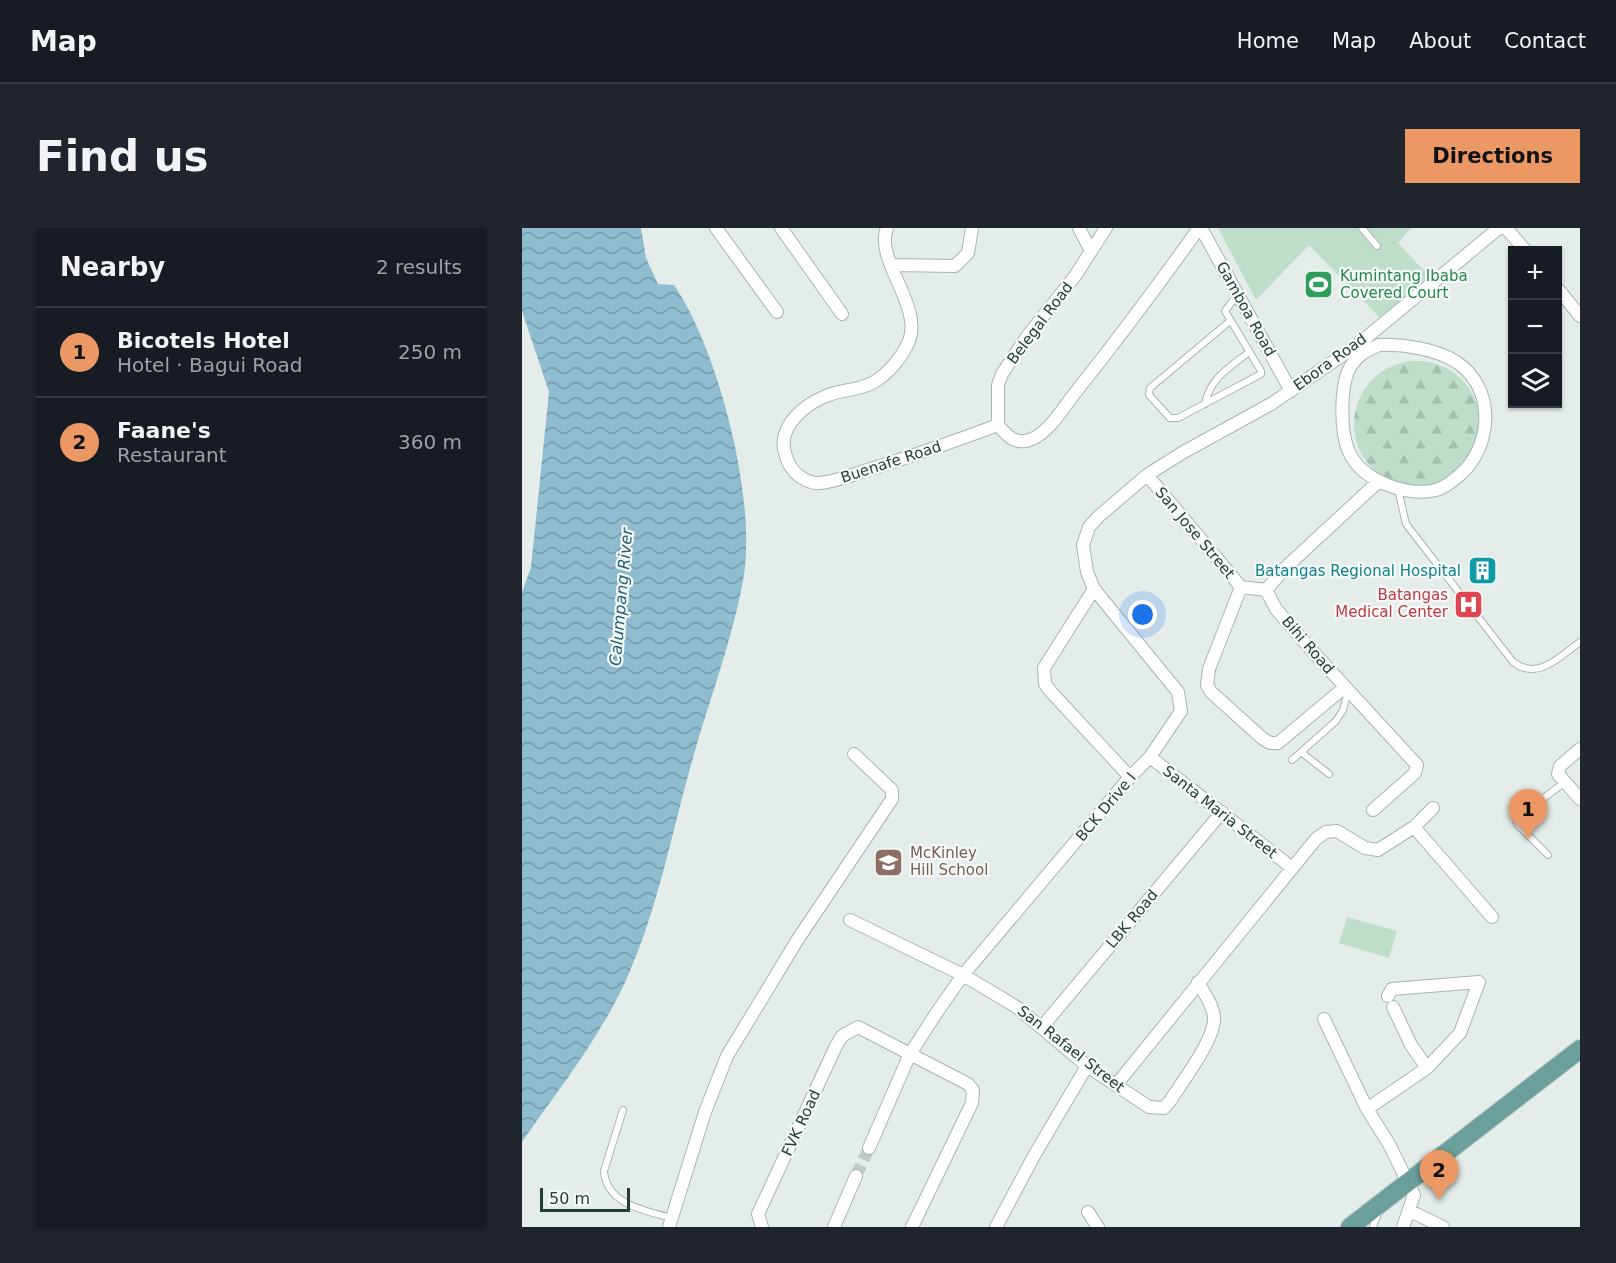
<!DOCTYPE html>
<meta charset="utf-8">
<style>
body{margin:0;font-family:"DejaVu Sans",sans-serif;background:#20242c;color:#f1f3f6}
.controls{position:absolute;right:18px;top:18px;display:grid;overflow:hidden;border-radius:0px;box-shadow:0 2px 4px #0004}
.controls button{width:54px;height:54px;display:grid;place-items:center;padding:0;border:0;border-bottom:2px solid #363941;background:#171b24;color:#f1f3f6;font:30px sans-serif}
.scale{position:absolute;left:18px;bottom:15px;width:90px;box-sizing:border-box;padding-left:6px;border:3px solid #243e3b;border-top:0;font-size:16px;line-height:21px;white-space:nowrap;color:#243e3b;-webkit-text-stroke:4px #f5f9f8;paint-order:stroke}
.you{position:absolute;left:621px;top:387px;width:21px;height:21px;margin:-15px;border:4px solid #fff;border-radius:50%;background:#1a73e8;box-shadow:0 0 0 9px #1a73e833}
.badge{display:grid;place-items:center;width:39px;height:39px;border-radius:50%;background:#eb9864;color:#111;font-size:20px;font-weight:700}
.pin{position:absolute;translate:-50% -50px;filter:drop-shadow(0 2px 3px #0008)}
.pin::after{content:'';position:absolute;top:32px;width:21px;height:18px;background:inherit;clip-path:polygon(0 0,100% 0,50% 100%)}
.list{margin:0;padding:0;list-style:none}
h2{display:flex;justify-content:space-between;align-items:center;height:78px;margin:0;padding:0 24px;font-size:26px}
h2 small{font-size:20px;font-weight:400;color:#9ea1a6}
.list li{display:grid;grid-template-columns:39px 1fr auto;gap:18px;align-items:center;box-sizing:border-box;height:90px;padding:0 24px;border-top:2px solid #363941}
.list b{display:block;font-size:22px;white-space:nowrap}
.list p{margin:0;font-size:20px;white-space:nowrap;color:#9ea1a6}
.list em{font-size:20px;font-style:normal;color:#9ea1a6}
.icon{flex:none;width:33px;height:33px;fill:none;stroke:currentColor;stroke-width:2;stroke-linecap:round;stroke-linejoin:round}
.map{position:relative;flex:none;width:1058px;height:999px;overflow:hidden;border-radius:0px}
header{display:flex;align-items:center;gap:36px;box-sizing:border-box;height:84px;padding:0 30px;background:#171b24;border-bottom:2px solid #363941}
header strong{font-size:28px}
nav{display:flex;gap:33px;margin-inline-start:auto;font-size:21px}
.intro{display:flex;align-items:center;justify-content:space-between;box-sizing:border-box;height:144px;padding:0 36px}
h1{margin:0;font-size:42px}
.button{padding:15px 27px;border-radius:0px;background:#eb9864;color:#111;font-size:21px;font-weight:700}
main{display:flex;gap:36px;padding:0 36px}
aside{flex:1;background:#171b24;border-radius:0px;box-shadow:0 2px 4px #0004}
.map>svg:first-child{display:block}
.forest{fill:url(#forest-firs)}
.park{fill:#beddcb}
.water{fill:url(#water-waves)}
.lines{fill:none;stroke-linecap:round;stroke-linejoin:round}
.minor-tunnel{stroke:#becac7;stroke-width:12;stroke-dasharray:12 6;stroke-linecap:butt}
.service-casing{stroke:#a7b5b2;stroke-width:8}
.minor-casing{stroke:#a7b5b2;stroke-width:14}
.primary-casing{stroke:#c2c9c8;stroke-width:20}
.service{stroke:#fff;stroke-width:6}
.minor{stroke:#fff;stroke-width:12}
.primary{stroke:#6ba09a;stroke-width:18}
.labels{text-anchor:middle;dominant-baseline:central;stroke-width:4.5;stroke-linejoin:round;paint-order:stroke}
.leisure-label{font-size:15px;fill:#27864d;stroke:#f5f9f8;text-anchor:start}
.street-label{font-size:15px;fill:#243e3b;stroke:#f5f9f8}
.culture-label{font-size:15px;fill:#0d838f;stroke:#f5f9f8;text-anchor:end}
.health-label{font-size:15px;fill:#be3a42;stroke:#f5f9f8;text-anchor:end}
.education-label{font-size:15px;fill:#785e54;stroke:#f5f9f8;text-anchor:start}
.water-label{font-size:16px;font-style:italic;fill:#215d77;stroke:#f5f9f8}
</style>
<header>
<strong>Map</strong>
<nav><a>Home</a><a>Map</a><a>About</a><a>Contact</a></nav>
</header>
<div class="intro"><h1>Find us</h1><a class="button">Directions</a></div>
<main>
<aside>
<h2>Nearby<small>2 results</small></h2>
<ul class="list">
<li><span class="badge">1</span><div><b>Bicotels Hotel</b><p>Hotel · Bagui Road</p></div><em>250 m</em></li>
<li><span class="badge">2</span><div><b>Faane's</b><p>Restaurant</p></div><em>360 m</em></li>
</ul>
</aside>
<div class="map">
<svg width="1058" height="999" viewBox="0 0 1058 999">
<defs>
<pattern id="forest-firs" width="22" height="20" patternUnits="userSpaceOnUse" patternTransform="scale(1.5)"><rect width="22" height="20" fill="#beddcb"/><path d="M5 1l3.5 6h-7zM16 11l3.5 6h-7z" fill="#a3bfaf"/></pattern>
<pattern id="water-waves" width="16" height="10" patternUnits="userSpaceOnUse" patternTransform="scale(1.5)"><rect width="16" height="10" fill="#8fbccf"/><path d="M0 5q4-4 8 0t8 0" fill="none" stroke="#759aa9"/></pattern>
</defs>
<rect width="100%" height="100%" fill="#e4edea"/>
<path class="forest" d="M832 196a63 63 0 1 1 126 0a63 63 0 1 1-126 0Z"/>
<path class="park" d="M696,0h193l-13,15 31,33 -49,42 -71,-73 -53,55z
M825,689l50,14 -8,27 -50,-15z"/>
<path class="water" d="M0,0h119l5,30 12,26 16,1c45,66 84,217 69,296 -12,65 -37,127 -54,191 -18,66 -32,136 -59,199 -26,62 -70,116 -108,171v-550l9,-25 18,-175 -27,-81z"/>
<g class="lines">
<path class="minor-tunnel" d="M334,948l13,-28"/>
<defs>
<path id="service" d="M840,0l15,18
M708,93l-80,67 -1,7 21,23h8l83,-44v-3l-36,-60 13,-17
M683,176c5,-26 24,-36 44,-52
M876,261l8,35 107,138c25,19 46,-5 67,-20
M779,524l28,22
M770,532l44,-39 7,-11 5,-19
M1026,627l-30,-30 -2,-6 49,-37
M101,882l-19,61c2,33 41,40 68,47
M851,999l6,-16"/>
<path id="minor" d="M194,0l61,84
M259,0l61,86
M365,0c-13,31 36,78 22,113 -6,15 -21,33 -35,41 -15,9 -32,7 -48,14 -20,8 -46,28 -42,53 2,10 7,21 15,27 6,4 15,8 21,7 20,-2 39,-11 57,-16 41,-13 81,-27 121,-42 9,11 18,21 34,14 18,-8 31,-31 43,-46 43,-54 84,-109 124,-165
M557,0l12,23
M679,0l90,163
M984,0l19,22
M371,37l62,1 13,-13 4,-25
M1036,61l22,27
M857,117c25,-1 58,4 79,18 36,26 34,76 8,106 -7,7 -20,18 -30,21 -29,7 -74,-9 -87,-38 -9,-20 -10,-72 4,-89 7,-10 15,-13 26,-18z
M476,197v-40l4,-11 24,-36 49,-62 31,-48
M625,247l94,112 -32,82 -2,16 4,7 51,46 8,5h8l67,-56
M719,359l25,3
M572,361l-50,79 1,16 7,9 78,84
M1058,521l-20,17 -2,8 22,25
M628,529l141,110
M851,582l42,-37 2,-8 -102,-111 -39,-45 -10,-19 18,-21 95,-88
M892,599l78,90
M328,692l113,55 37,22 18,11 69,58 62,41 15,1 6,-7c12,-19 46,-63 44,-84 -1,-12 -10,-24 -16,-35
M866,768l4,-7 87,-7 -19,51 -33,35 -60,41 22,35 25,51 -11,32
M871,779l18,38 16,23
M802,791l43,90
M520,799l180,-215
M594,857l200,-246 10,-7 11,-1 28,17 13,2 36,-23 19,-19
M347,920l41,-94 27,-42 26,-37 167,-198 20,-20 31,-46 -3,-19 -84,-103 -7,-17 -4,-27 6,-18 9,-10 49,-42 35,-22 89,-49 85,-58 143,-118
M888,983l33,16
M566,984l10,15
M147,999l36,-115 22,-56 71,-117 94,-140v-9l-38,-36
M240,999l-4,-13 78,-168 6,-10 16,-9 110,57 5,6 -1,13 -60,124
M312,999l22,-51
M474,999l39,-73 52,-88"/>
<path id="primary" d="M828,999l230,-178"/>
</defs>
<use href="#service" class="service-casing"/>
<use href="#minor" class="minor-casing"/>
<use href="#primary" class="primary-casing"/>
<use href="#service" class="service"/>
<use href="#minor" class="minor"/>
<use href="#primary" class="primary"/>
</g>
<defs>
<symbol id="stadium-square" viewBox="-11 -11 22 22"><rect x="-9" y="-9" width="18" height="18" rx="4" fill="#2e9e5b" stroke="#f5f9f8"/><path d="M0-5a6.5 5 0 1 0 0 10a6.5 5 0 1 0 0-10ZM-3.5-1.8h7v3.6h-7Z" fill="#fff"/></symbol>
<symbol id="building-square" viewBox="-11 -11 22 22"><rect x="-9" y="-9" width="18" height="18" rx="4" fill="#0f9aa8" stroke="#f5f9f8"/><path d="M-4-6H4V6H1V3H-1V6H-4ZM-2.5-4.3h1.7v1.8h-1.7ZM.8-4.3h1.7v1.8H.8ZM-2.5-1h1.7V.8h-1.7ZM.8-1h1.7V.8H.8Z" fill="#fff"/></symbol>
<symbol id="hospital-square" viewBox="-11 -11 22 22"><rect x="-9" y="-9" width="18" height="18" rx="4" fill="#e0444e" stroke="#f5f9f8"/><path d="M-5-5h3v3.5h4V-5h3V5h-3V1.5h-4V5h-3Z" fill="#fff"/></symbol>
<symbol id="school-square" viewBox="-11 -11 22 22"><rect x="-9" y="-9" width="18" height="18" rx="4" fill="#8d6e63" stroke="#f5f9f8"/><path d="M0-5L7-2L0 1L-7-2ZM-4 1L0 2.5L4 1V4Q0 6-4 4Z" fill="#fff"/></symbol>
</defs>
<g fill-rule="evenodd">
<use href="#stadium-square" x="780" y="40" width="33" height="33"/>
<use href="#building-square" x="944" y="326" width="33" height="33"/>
<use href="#hospital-square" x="930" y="360" width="33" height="33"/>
<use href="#school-square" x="350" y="618" width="33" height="33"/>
</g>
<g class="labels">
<g class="leisure-label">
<text x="818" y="48">Kumintang Ibaba<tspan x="818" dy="17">Covered Court</tspan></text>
</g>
<g class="street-label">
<text transform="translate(724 81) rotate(61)">Gamboa Road</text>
<text transform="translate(518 95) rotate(-53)">Belegal Road</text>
<text transform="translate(808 134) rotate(-36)">Ebora Road</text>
<text transform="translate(369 234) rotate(-18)">Buenafe Road</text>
<text transform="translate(673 305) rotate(50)">San Jose Street</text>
<text transform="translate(786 417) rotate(49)">Bihi Road</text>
<text transform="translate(584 579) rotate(-50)">BCK Drive I</text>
<text transform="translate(698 584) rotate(38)">Santa Maria Street</text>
<text transform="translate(610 691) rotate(-50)">LBK Road</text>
<text transform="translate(549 821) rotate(38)">San Rafael Street</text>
<text transform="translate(279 895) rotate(-65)">FVK Road</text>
</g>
<g class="culture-label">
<text x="939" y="343">Batangas Regional Hospital</text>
</g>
<g class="health-label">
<text x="926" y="367">Batangas<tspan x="926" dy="17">Medical Center</tspan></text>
</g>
<g class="education-label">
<text x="388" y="625">McKinley<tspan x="388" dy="17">Hill School</tspan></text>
</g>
<g class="water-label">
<text transform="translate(99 369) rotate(-85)">Calumpang River</text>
</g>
</g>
</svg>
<div class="controls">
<button>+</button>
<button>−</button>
<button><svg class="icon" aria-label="layers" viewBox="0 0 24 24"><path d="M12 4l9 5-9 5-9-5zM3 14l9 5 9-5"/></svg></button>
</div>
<div class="scale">50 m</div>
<div class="you"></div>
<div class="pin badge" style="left:1006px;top:611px">1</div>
<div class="pin badge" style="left:917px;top:972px">2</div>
</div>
</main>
